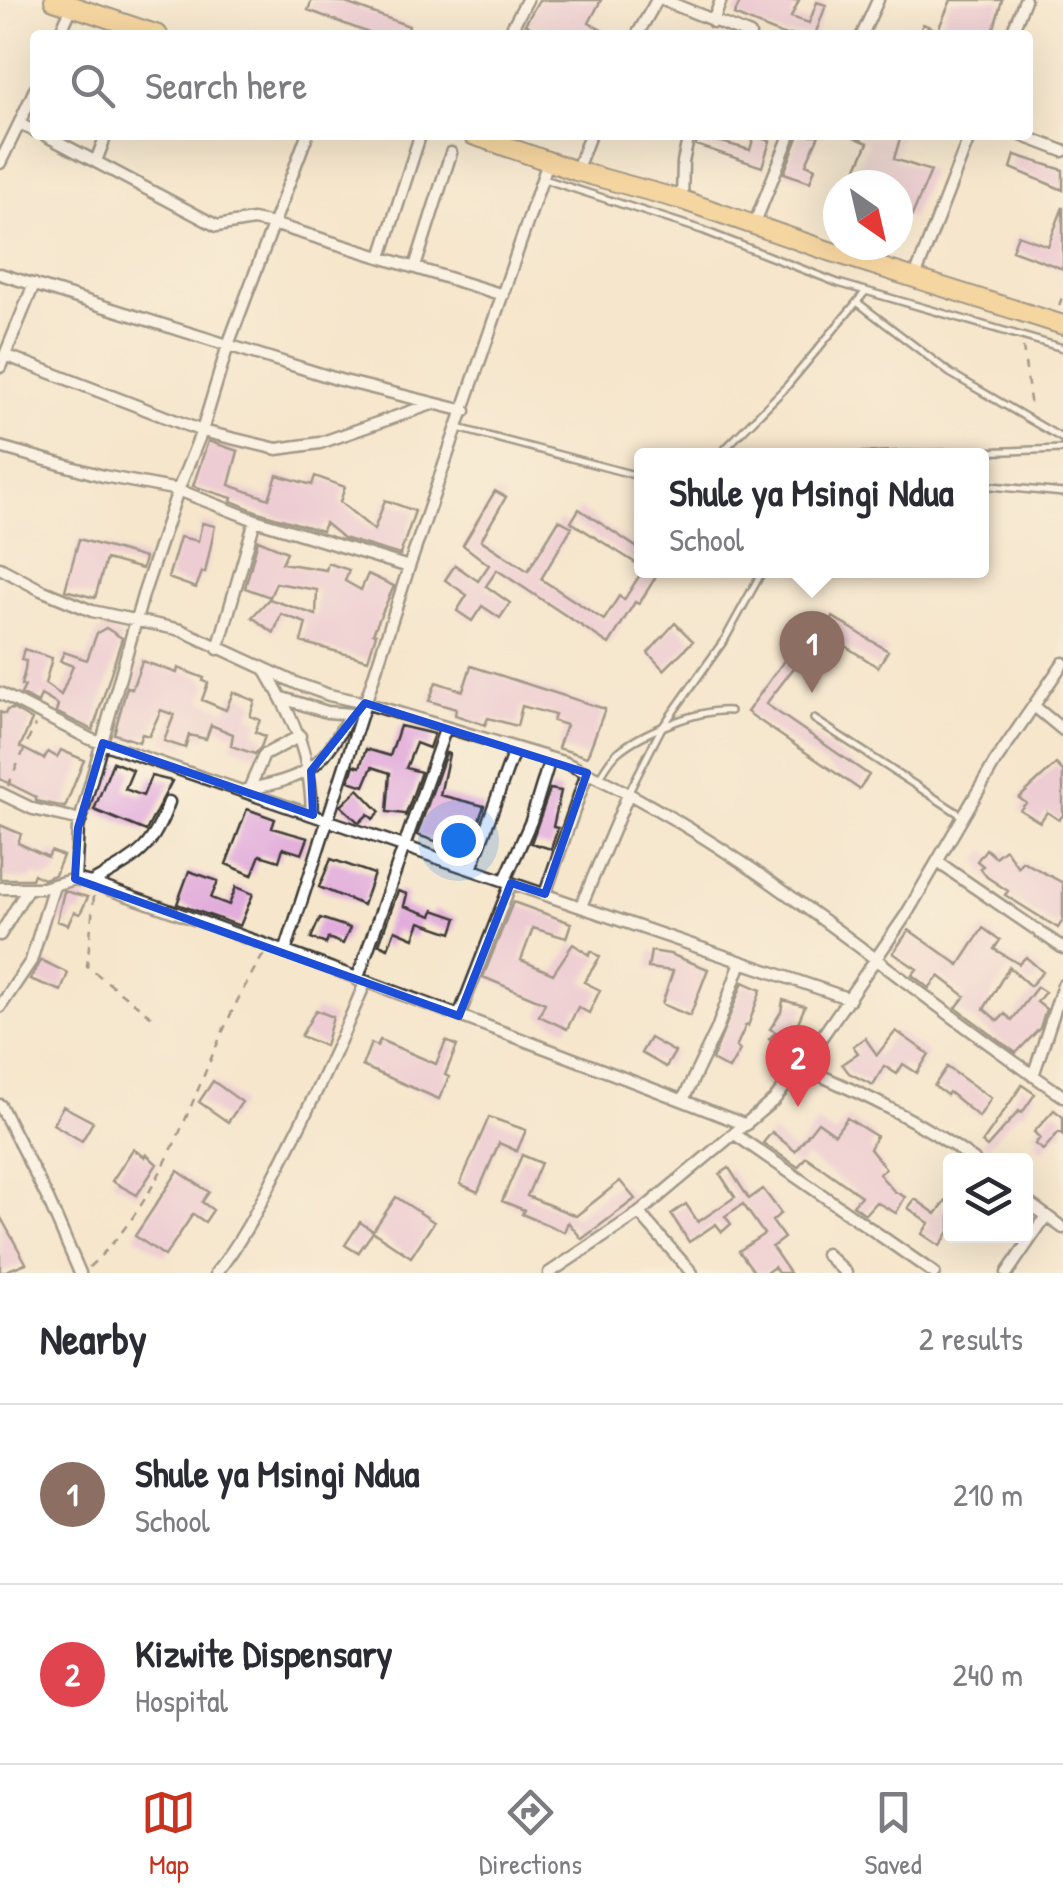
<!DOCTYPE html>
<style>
body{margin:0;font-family:"Patrick Hand",sans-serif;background:#f7f7f7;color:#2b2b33}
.controls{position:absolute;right:30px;bottom:30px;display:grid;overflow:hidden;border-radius:10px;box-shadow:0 10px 40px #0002}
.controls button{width:90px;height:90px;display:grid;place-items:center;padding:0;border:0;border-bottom:2px solid #e1e1e2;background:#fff;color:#2b2b33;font:50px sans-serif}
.compass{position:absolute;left:823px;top:170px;width:90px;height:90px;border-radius:50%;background:#fff;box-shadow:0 10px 40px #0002;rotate:146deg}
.you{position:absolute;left:458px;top:840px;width:35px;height:35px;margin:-25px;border:8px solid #fff;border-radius:50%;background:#1a73e8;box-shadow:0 0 0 15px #1a73e833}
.badge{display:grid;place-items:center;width:65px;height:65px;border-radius:50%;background:#c8321e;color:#fff;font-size:32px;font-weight:700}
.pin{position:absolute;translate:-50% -82px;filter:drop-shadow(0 2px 5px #0008)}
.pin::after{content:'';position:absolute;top:52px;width:35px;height:30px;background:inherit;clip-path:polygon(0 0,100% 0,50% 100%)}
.popup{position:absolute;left:634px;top:448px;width:355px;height:130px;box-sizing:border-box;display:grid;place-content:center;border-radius:10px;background:#fff;filter:drop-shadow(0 2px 8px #0005);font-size:32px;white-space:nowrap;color:#7c7c81}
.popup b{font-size:38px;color:#2b2b33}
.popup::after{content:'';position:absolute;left:50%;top:100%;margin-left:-20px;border:20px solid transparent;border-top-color:#fff}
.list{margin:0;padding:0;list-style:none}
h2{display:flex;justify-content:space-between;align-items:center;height:130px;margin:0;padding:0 40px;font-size:42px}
h2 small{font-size:32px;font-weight:400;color:#7c7c81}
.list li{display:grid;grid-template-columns:65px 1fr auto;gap:30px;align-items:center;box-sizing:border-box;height:180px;padding:0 40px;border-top:2px solid #e1e1e2}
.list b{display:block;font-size:38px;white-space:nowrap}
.list p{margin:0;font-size:32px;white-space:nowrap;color:#7c7c81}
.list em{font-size:32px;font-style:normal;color:#7c7c81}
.icon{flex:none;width:55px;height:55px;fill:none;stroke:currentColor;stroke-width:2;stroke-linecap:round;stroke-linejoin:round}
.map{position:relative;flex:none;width:1063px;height:1273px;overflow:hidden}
.search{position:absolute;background:#fff;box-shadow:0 10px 40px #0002;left:30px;right:30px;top:30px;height:110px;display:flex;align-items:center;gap:25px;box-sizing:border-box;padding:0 35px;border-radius:10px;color:#7c7c81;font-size:38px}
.sheet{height:490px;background:#fff}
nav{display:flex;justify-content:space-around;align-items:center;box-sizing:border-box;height:140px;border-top:2px solid #e1e1e2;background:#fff;font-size:28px;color:#7c7c81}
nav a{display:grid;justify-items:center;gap:5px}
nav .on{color:#c8321e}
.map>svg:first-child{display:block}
.building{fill:#e2addc}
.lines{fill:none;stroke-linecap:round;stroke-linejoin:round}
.service-casing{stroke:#3d3a36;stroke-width:10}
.minor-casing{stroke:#3d3a36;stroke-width:15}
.trunk-casing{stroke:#3d3a36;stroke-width:22}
.path{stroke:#3d3a36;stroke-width:2.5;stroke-dasharray:8 8;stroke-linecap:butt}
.service{stroke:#fff;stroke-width:5}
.minor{stroke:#fff;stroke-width:10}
.trunk{stroke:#f3c26a;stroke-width:18}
.marked{fill:none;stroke:#1d4ed8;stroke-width:8;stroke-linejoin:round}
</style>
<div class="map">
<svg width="1063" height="1273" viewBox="0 0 1063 1273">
<rect width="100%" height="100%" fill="#fcf5e5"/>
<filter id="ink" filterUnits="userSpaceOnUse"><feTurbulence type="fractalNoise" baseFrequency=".01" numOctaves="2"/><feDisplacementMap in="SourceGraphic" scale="20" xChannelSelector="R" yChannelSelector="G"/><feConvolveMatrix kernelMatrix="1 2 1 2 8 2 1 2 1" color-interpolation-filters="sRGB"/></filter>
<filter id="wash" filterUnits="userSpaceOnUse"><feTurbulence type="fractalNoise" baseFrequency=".0048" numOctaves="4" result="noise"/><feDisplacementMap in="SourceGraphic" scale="40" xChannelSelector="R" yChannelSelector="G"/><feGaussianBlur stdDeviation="2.25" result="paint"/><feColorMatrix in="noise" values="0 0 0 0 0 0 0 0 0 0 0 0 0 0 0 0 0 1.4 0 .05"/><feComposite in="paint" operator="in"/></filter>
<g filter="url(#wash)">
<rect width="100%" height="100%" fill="#f5e6cc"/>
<g id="blocks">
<path class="building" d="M312,0l31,2 66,24 -3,9h-32l-66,-25z
M539,0h62l-12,23 22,12h-67l-19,-11z
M741,0h58l-8,17 18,6 8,-21 9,3 -11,30h-32l-49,-20z
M951,0h51l-10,35h-74l5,-11 15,6z
M698,135h18l-2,5 36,10 4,-14 16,5 -8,26 -66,-22z
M799,135h20l-13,29 9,4 -5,14 -26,-9z
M849,135h52l-7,24 37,12 -20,47 -13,-4v-29h-40l2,-4 -7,-4 15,-34z
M1015,155l48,15v20l-52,-22z
M1063,207v62l-51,-19 6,-15 30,11z
M208,441l30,10 -9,34 40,14 8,-24 35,10 3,-9 30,11 -5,15 34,28 11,-30 30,11 -15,44 -57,-17 -18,-15 -3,8 -64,-19 -27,-11 1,-3 -39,-12z
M495,491l11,6 -25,43 47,31 31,-51 13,7 -31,52 63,41 15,-24 5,4 19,-30h17l-21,34 -4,-2 -26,42 -112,-74 -11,16 24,17 -10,15 -18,-12 -10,15 -15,-10 10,-16 -22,-15 10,-15 23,16 11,-16 -26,-20z
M579,509l63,42v16l-71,-45z
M202,523l13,3 -10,47 -3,-1 -6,16 -28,-10 12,-41 18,4z
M79,539l66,19 -3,11 -36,-10 -11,39 -30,-8z
M258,540l29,12 -5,11 44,7 2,-7 21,7 -4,11 16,9 7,-16 26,12 -21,47 3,1 -8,26 -67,-18 5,-19 -25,-9 -7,19 -22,-16 17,-18 47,16 1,-25 -41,-7 -6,14 -25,-9z
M833,617l55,34 -10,16 -55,-35z
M812,622l11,8 -57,74 103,71 -10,14 -112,-77z
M675,623l18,18 -29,29 -16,-17z
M106,628l16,10 -29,92 -37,-18 2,-7 -17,-10 -3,8 -17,-9 4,-8 -4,-1 4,-15 1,-9 -5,-1 3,-11 28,9 -7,26 16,11 12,-29 -13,-5 4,-9 23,8 10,-27z
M142,661l35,12 1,-5 26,10 -1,3 5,2 -6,17 24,10 7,-18 22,9 -5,15 10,4 -5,12 10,4 -4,11 -6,7 -24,-8 2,-12 -22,-9 -5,14 -17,-4 -4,13 -21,-7 10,-26 -13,-5 -12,26 -7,-2 -3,8 -25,-8 13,-47 5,2z
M471,666l134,43 -18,48 -29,-9 8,-23 -13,-4 2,-6 -33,-9 -5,20 -29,-8 -3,7 -30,-10 1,-6 -27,-8 7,-19 27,9z
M13,709l19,11 -12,27 24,12 4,-7 9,5 4,-7 23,10 -19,47 -29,-6v-4l-36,-18v-67l5,2 2,-4z
M400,726l34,8 -5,14 -13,-5 -10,25 15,4 -16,45v-3l-18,-2 3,-39 -18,-6 -8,19 -15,-5 5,-16 6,2 6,-18 24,7z
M446,753l3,1 -9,41 44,11 -12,34 -24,-8 -4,12 -27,-9z
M113,762l20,8 -8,19 18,7 8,-20 21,5 -26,50 -52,-21z
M1056,764l7,7v44l-4,5 -12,-8 -7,10 -20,-12 6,-7 -7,-5z
M358,789l22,23 -7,7 -5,-5 -8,8 -3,-1 -16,-15z
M550,789l11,2 -8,36 5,1 -7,21 -20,-6z
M247,809l28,10 -3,9 36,10 -6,16 -19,-6 -4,13 -19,-6 -8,20 -26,-11z
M0,825l21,9 -3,9 30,14 3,-6 12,5 -8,19 -12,4 -9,-5 -2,5h-32z
M986,849l9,8 10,-8 13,18 4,-6 41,22v37l-5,8 -53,-33 3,-4 -21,-14 -7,-9 3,-2 -6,-5z
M331,859l43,15 -11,31 -44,-18z
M189,871l29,10 -7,17 18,7 7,-18 17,7 -13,32 -63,-22z
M64,891l24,6 -8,17 -6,-2 -6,13 -11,-4z
M398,891l9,3 -3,12 28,10 2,-6 23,8 -5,15 -32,-11 -6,16 -19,-8 -7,18 -9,-4z
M513,902l58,21 -5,15 -33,-10 -12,32 32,14 20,-30 16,11 2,-4 9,6 -16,25 16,8 -11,23 -11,-6 -11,22 -28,-13 6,-13 -62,-26z
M320,918l30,10 -7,16 -15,-6 -2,6 -15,-6z
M983,928l17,12 -6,9 25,15 7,-7 17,15 -13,14 -21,-19 -25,42 14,12 7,-7 7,6 25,-33 8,5 -8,10 9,7 -6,19 -24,25 -60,-45 9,-12 -26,-20 -10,12 -17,-13 5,-6 -24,-16 16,-23 50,35z
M651,951l19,3 38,15 -18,47 -28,-12 11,-33 -25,-3z
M41,960l27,13 -7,18 -31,-12z
M743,982l18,8 -13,36 -2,-1 -10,22 4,3 -11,19 -17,-9z
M783,1000l22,6 -14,33 -5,-2 -10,10 -7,-8 7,-7 -6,-3 11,-17z
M316,1010l17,7 -8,29 -24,-10z
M896,1031l33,23 -12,19 -14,-9 -6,10 -13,-8 -11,19 -24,-12 -7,-9 16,-11 -5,-7 12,-8 12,17z
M650,1038l25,14 -9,15 -25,-14z
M380,1040l56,24 10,-23 11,5 -12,29 4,2 -10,22 -77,-33 9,-23 6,3z
M947,1067l44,31 -12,19 -30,-25 -2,3 -13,-9z
M213,1081l29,21 -14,20 -29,-20z
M1022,1085l13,9 -13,19 -3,-2 -32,36 -5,-4z
M63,1106l30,16 -11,19 -29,-17z
M1054,1110l9,7v18l-4,-3 -16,18 -8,-6 5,-6 -6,-6z
M489,1117l37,13 -9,21 -18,-8 -21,49 -18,-8z
M847,1118l29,18 -6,13 16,20 -7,5 15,17 11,6 -9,16 -20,-11 -11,12 -12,-9 8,-9 -39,-28 -16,-11 -8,10 -35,-24 9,-11 23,19 23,-29 17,12z
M133,1149l12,8 1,-3 11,10 -20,31 -25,-14z
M522,1155l19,8 -14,33 49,20 44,-35 15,18 -53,40 -14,-17 -4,10 -42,-18 2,-4 -22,-9z
M729,1168l20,31 14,-10 18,24 -9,8 12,17 -12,9 18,26h-12l-4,-6 -8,6h-11l-16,-22 25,-17 -21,-30 -18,12 6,8 -9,8 -6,-8 -27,18 -18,-28 15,-10 12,18 37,-25 -15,-23z
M178,1171l31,21 -7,10 11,8 -8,12 -12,-8 -28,42 -30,-20z
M950,1195v35l-10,16 -18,-12 7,-11 -21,-15 7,-9 21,15z
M396,1197l38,25 -23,35 -38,-25 -15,21 -13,-8 15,-23 13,9z
M0,1216l26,47 -25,10h-1z"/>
</g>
</g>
<g filter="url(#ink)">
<use href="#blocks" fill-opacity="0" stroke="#3d3a36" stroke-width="2.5"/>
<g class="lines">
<defs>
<path id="service" d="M544,179l158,51 136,53 225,65
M857,302l93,71 113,66
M458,428l184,49
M718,456l69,-70 79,-95
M857,456l206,-7
M982,485l81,8
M814,719l147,96
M599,778c6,-9 11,-19 19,-26 24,-20 81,-43 112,-41
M629,792l32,-63 64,-90 38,-69"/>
<path id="minor" d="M663,0l87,35
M713,22l8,-22
M59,35l13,-28
M508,35l19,-35
M637,35l20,-35
M862,35l16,-35
M1011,35l14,-35
M19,124l16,-35
M45,135l172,91 36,-6 20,4 230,71
M1021,135l42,16
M96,161l10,-26
M0,163l19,-39 16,7
M576,171l14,-36
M682,200l1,-38 6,-27
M754,225l36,-90
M381,257l38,-118
M415,267l36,-114
M0,274l340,106 125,31
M915,277l55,-142
M5,355l29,-71
M0,367l5,-12 197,76 75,18 43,-6 112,-39
M0,447l103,29 75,14 77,30 154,47
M0,568l41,22 51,21 89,19 117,54 31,11 36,8 201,60c184,82 332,222 497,333
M218,649l37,-129
M266,671c29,50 45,85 46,144
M0,693l90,46 760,260
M282,698l45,14 24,2
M1034,706l29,24
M249,789l15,-34 36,-19
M245,790c61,-13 75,-19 105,-76
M0,793l33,16 48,11
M939,863l124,85
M471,869l44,-121
M75,879l3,-51 65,-233 35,-105 24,-59 26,-86 79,-210
M505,880l26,-59 19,-62
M91,883c45,-26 60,-30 78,-81
M0,888h42l33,-9 16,4c220,76 438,158 655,242
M545,894l42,-121
M581,906l47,-111
M0,935l28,-47
M286,949l123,-382 139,-405
M357,980l89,-253
M0,1007l31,-46 23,-76
M459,1016l52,-133
M801,1067c60,26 120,54 173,93
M1033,1076l30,-91
M683,1100l34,-71 24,-67
M0,1105l48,94 32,74
M736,1135l198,138
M1026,1201l37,27
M639,1213l53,60
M826,1254l20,19
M216,1273c28,-34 47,-75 67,-114 29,-57 57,-116 82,-176
M549,1273l90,-60 135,-113 27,-33 105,-152 89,-153 68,-99
M1007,1273l39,-57"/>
<path id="trunk" d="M54,0l104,35
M473,135l103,36 106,29 144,50 237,75"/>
</defs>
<use href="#service" class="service-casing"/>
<use href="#minor" class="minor-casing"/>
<use href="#trunk" class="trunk-casing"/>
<path class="path" d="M1059,306l4,-12
M1023,347l8,61
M8,786l27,-61
M94,896l-7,70 70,55
M89,1267c92,-83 109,-212 175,-313"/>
<use href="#service" class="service"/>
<use href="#minor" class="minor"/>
<use href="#trunk" class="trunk"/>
</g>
</g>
<path d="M0 0H1063V1273H0ZM365,703l222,70 -42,121 -34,-11 -52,133 -384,-137 3,-51 25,-85 210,72 -2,-44z" fill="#f5e6cc" fill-opacity=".55" fill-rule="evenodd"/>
<path class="marked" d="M365,703l222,70 -42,121 -34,-11 -52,133 -384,-137 3,-51 25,-85 210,72 -2,-44z"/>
</svg>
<div class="controls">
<button><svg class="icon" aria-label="layers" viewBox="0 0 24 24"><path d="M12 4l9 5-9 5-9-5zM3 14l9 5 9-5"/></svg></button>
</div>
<svg class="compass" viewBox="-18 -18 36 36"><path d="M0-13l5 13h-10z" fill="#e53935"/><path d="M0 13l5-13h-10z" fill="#7c7c81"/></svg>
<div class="you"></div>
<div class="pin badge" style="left:812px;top:693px;background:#8d6e63">1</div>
<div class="popup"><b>Shule ya Msingi Ndua</b>School</div>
<div class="pin badge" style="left:798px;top:1107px;background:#e0444e">2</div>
<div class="search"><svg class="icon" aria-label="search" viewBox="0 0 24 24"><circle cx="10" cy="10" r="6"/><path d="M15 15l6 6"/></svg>Search here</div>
</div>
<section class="sheet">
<h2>Nearby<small>2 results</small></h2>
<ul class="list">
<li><span class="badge" style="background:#8d6e63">1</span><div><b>Shule ya Msingi Ndua</b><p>School</p></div><em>210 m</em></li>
<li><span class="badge" style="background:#e0444e">2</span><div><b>Kizwite Dispensary</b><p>Hospital</p></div><em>240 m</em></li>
</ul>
</section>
<nav>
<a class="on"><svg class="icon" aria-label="map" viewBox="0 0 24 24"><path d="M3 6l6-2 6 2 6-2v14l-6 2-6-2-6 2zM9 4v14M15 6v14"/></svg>Map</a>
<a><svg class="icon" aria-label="directions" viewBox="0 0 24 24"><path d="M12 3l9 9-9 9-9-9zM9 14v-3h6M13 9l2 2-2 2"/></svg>Directions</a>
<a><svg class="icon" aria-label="saved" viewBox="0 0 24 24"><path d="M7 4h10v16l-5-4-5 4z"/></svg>Saved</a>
</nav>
